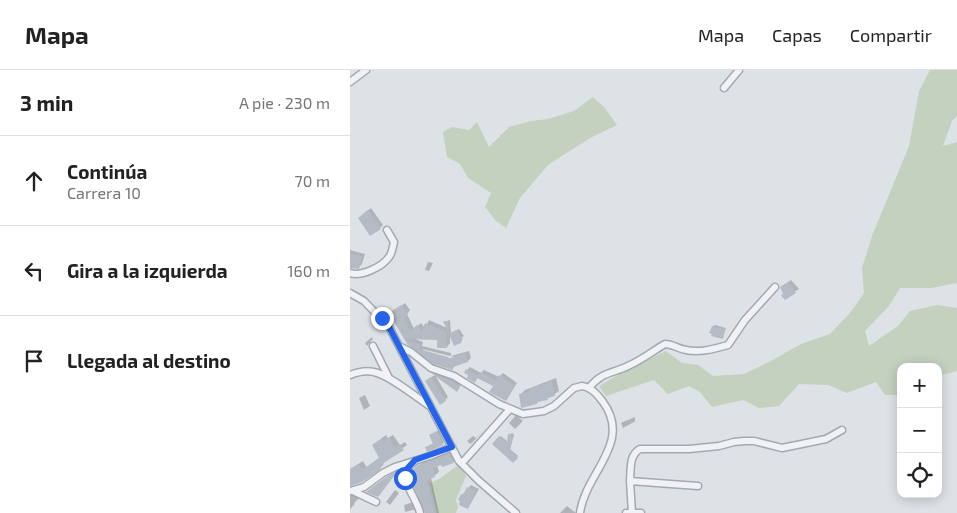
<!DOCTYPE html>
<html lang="es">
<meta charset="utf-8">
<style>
body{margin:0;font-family:"Exo 2",sans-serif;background:#f2f2f2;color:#222}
.controls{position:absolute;right:15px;bottom:15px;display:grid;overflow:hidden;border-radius:10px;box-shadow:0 2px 12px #0003}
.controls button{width:45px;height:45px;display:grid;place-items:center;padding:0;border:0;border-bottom:1px solid #e0e0e0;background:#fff;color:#222;font:25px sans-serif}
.stop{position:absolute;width:15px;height:15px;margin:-11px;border:4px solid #2563eb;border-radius:50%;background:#fff}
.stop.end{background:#2563eb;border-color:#fff;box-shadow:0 1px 5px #0008}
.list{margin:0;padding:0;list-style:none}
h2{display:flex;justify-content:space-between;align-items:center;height:65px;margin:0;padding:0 20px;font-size:21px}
h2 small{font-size:16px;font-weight:400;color:#767676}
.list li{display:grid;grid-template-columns:32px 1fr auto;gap:15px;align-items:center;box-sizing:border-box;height:90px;padding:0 20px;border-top:1px solid #e0e0e0}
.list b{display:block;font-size:19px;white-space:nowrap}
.list p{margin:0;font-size:16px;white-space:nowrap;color:#767676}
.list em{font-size:16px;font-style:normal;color:#767676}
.icon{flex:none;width:28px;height:28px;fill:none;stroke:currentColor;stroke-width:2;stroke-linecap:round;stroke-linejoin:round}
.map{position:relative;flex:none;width:607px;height:443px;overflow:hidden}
header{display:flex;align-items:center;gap:30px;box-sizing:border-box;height:70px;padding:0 25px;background:#fff;border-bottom:1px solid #e0e0e0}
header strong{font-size:24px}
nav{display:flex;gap:28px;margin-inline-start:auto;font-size:18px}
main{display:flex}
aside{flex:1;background:#fff}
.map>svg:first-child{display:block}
.green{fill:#c4d1bf}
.shadow{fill:#0003;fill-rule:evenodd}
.building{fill:#b5bbc4}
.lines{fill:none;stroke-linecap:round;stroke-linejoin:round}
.minor-casing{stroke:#a3a9b1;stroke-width:9}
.minor{stroke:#f0f2f5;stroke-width:6}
.route{stroke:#2563eb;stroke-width:6}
</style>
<header>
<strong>Mapa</strong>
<nav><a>Mapa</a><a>Capas</a><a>Compartir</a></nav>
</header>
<main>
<aside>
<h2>3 min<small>A pie · 230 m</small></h2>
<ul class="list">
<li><svg class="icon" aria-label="ahead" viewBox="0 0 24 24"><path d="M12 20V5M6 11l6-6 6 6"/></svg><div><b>Continúa</b><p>Carrera 10</p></div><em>70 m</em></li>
<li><svg class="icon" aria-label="left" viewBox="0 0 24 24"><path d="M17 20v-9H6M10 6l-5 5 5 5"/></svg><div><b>Gira a la izquierda</b></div><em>160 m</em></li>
<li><svg class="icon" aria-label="arrive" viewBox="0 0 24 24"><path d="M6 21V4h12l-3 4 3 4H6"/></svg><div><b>Llegada al destino</b></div></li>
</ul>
</aside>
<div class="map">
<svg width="607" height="443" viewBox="0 0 607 443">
<rect width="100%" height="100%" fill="#dde2e7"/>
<path class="green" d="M580,0h27v46l-5,5 -9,25 14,-4v141l-26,5h-31l-11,18 -24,25 4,15 29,-20 12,-15 27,-6 20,3v63l-19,5v-9h-37v28h-16l-9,-13 -29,11 -19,-8 -29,-1 -20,22 -20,2 -16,-8 -31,7 -12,-15 -11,-6 -21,8 -14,-14 -48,16 -7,-10 24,-14 43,-21 16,12 16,2 15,11 31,-2 25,-12 32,-18 29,-10 20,-21 14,-20 -2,-25 10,-32 37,-90 10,-55z
M243,27l11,10 13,18 -27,13 -42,27 -28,33 -14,30 -10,-7 -11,-14 6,-14 -23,-15 -8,-14 -13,-7 -4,-25 9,-5 17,3 8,-8 12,25 20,-20 22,-6 17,-2 26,-8z
M108,395l8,11 -10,24 2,7 -2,6h-19l-7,-30 9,-4z"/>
<path class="shadow" d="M21,138l12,17 -3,3 -18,-13z
M0,180l15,4 -3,10 -3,3h-9z
M78,192l5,1 -4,8 -4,-1z
M441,210l8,9 -14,9 -4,-11z
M55,233l5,7 -3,4 7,15 7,-6 4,5 4,-8 18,8 -3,-6 6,-2 1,13 8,-4 5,7 -3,2 1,2 -1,2 -6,3 -5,-12v10l-3,4 -8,-8h-24l8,3 -1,4 29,7v3l18,-5 2,7 -3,3 -12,4 -4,4 -44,-25 -18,-30zM72,279l32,8 -1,2 -27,-7z
M365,255l11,3 -3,9 -10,-11z
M22,267l1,2 -6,7 -2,-3z
M120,297l11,6 3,-3 15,7 4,-4 14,10 -11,17 -11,-15 -17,-8 -3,5 -8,-12z
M85,301l27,11 -3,6 -2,3 -24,-18z
M85,305l13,22 -3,3 -15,-22z
M206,308l3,13 -12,8 -7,1 -3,3 -16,-9 4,-4z
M15,325l5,11 -6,4 -5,-12z
M166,345l7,6 -8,8 -6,-6z
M285,347v4l-1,1 -11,6 -2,-5 2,-1z
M135,358l-12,14 -3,2 -3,-3 6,-5 3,2z
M89,360l5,13 -2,1 -14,2 6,-3 -4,-8z
M161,363l3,1 -4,15 8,7 -5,5 -19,-17 7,-8 7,6z
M36,365l2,3 5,-3 7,10 5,-3 2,3 -24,17 1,2 -4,4 -30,17v-16l13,-8 4,7 13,-11 -3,-15z
M104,380l3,8 -4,4 -16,3 2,7 -8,6 8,35h-13l-14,-40 12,-12z
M51,399l2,8 -2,2 -7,-5 -24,15 20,-14z
M121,415l8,4 -11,19 -6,-13z
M45,420l4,3 -9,12 -4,-3z
M0,421l11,6 -6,5 -1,3 -4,4z
M63,432l3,7 -11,3 -1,-7z
M217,436l9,7h-16z"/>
<path class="building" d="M18,140l13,19 -11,7 -12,-18z
M0,184l12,2 -3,13 -9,-1z
M438,212l8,11 -11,7 -4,-5 2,-1 -3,-7z
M51,235l7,9 -4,4 6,13 7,-6 5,7 3,-9 21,9 1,16h-10v-8l-33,-1 16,6 -1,4 29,8v2l17,-6 3,9 -15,5v3l-20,-6 -26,-20 -18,-31z
M93,251h5l1,13 7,-4 7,9 -3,1 1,3 -7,3z
M362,256l13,3 -2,10 -12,-3 1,-2 -3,-1z
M116,299l12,7 2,-4 16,8 3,-5 16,11 -9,15 -17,-9 4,-6 -16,-8 -2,5 -8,-5 1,-3 -4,-2z
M81,303l21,8 8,5 -3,6z
M81,307l15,24 -6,4 -15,-24z
M202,311l3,15 -8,2 1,2 -11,2v2l-16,4 -2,-14 11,-3v-2z
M87,361l6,14 -16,7 -2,-5 8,-3 -4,-9z
M158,364l6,1 -4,15 8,8 -5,5 -21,-19 7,-8 8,7z
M32,368l2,3 5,-3 6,10 5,-3 4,5 -25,16 2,3 -19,13 -12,4v-17l9,-5 3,6 17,-12 -7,-13z
M99,383l5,10 -12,4 -1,-2 -8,3 2,9 -8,3 8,33h-10l-13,-30 -1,-11 7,-7z
M49,401l2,9 -7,-4 -16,21 -12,-5 20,-15z
M117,417l9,5 -8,17 -9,-4 1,-4 -2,-1 3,-6 2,1z"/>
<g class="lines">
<defs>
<path id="minor" d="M0,12l16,-12
M374,18l15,-18
M0,203c11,4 32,-6 39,-16 3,-3 4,-11 5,-15l-7,-12
M0,223l14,8 25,26 70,134 20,20 37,32
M23,276l16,32
M49,276l12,6 20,16 23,8 45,28 24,10 21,-3 10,-5 20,-18 8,-2c9,1 15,8 21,16 30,41 -18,71 -23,111
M0,305c7,-3 16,-5 24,-3 15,3 41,24 54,33
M239,318c13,-17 24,-14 41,-23 13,-6 23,-14 35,-21 8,0 13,5 21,6 13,3 28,-1 42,-5l17,-25 30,-33
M65,391c-3,3 -7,6 -9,9 -5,11 12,31 14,43
M112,393l48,-54
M280,411c1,-12 -1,-26 10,-32h49l30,-3 15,-4 10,-1h10l28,7 44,-9 16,-9
M0,421l14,-4 19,-14 12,-6 35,-11 22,-9
M3,421l23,11
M276,443h15
M282,443l-2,-32 68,5"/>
</defs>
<use href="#minor" class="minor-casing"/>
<use href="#minor" class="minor"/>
</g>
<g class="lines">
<path class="route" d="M32,248l7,9 63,120 -37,13 -9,10 -1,8"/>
</g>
</svg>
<div class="controls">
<button>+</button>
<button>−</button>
<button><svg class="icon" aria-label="locate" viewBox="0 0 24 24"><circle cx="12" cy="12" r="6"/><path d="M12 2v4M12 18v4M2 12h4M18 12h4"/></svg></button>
</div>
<div class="stop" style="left:55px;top:408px"></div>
<div class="stop end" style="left:32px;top:248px"></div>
</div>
</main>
